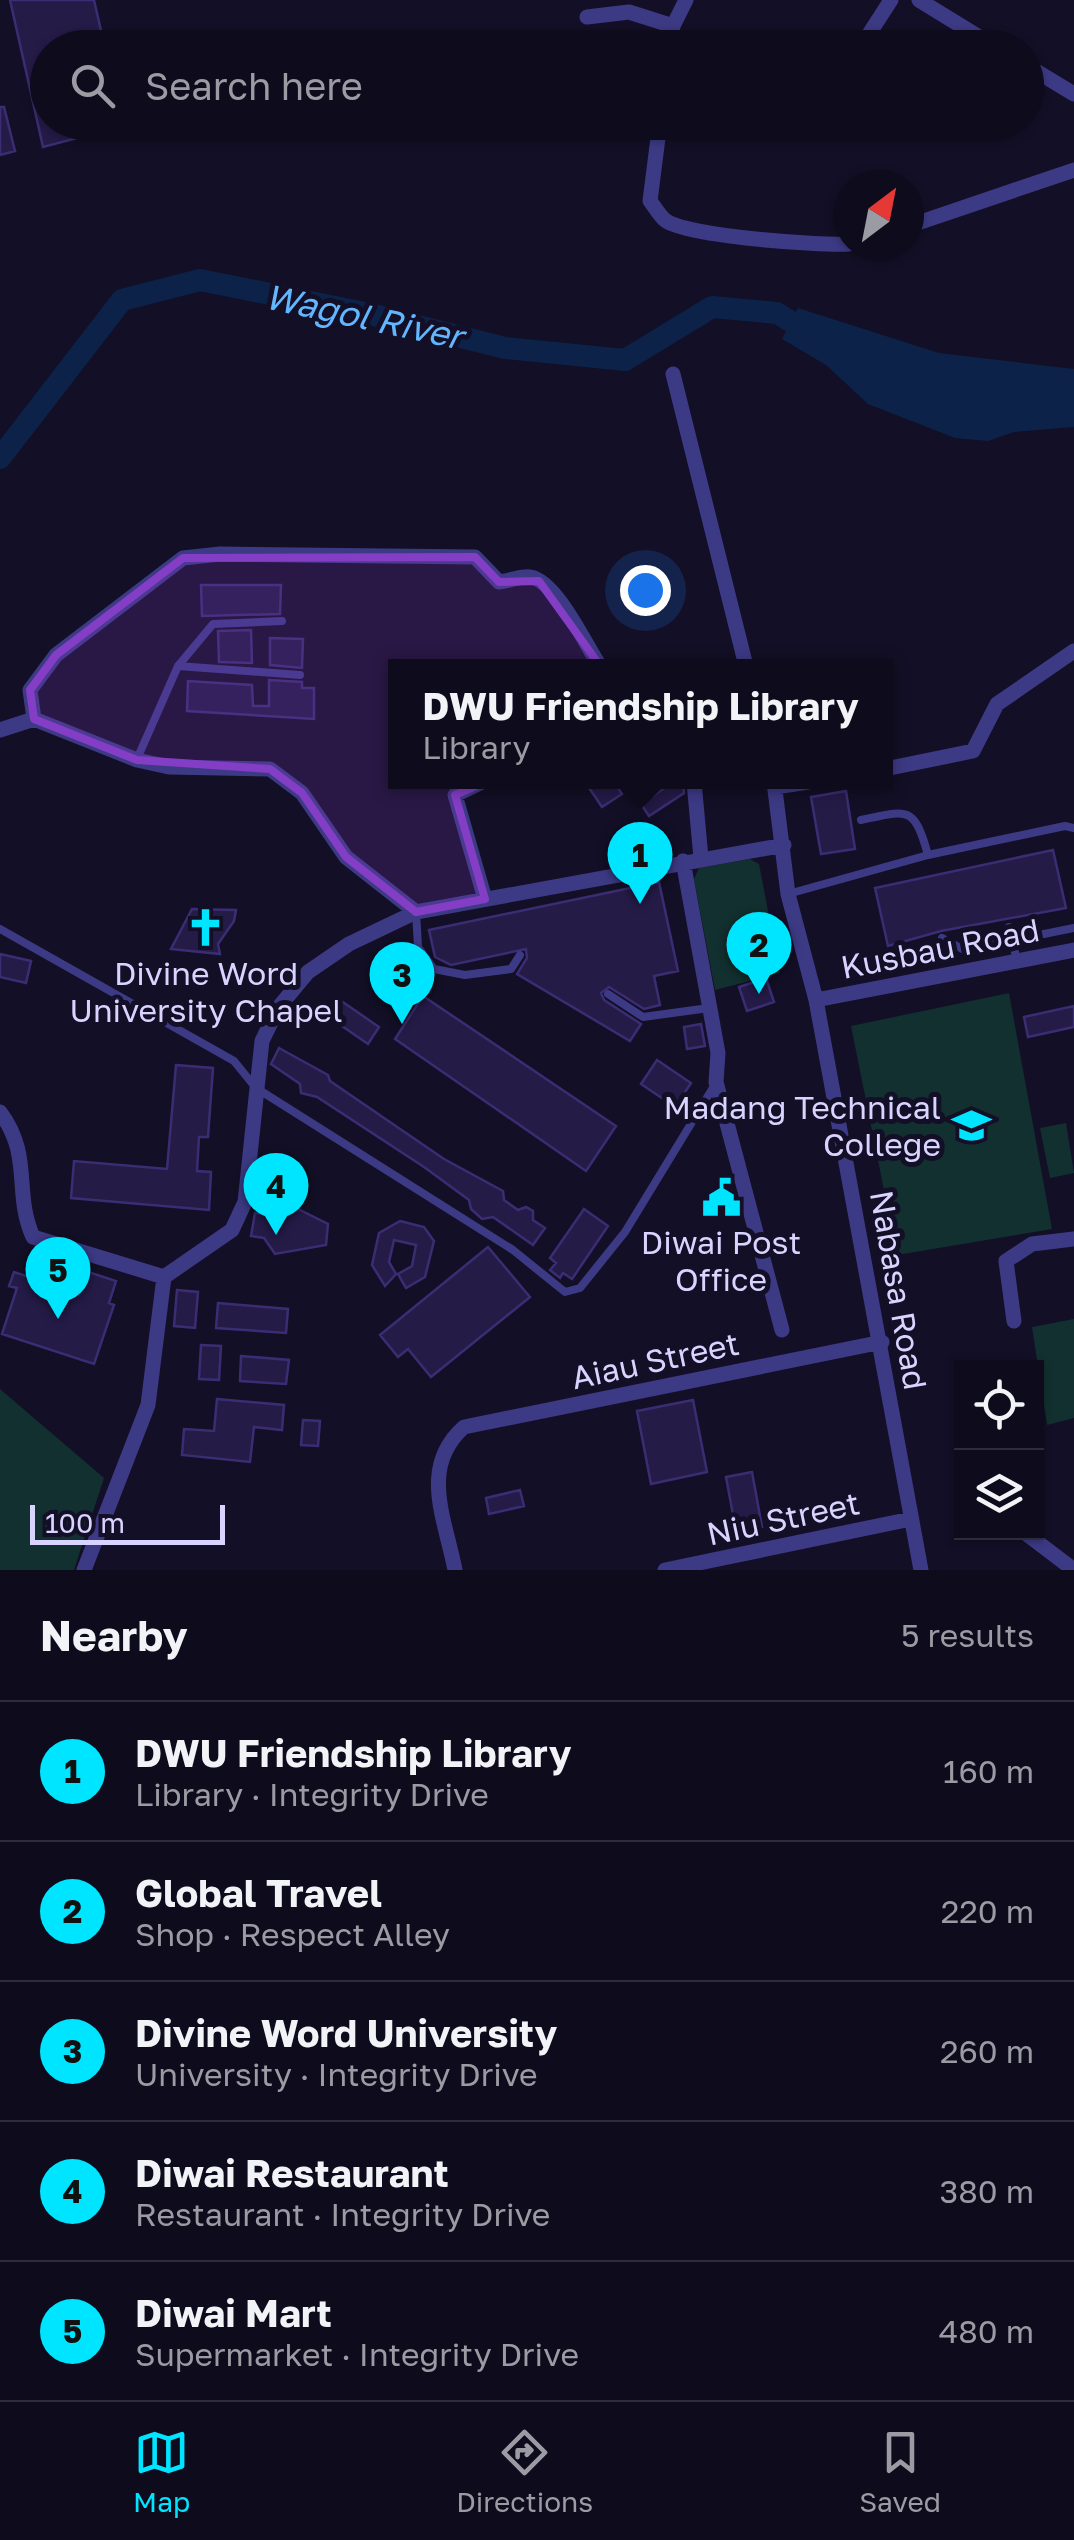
<!DOCTYPE html>
<meta charset="utf-8">
<style>
body{margin:0;font-family:"Golos Text",sans-serif;background:#1c1929;color:#f1f3f6}
.controls{position:absolute;right:30px;bottom:30px;display:grid;overflow:hidden;border-radius:0px;box-shadow:0 2px 8px #0004}
.controls button{width:90px;height:90px;display:grid;place-items:center;padding:0;border:0;border-bottom:2px solid #2e2b3b;background:#0e0b1c;color:#f1f3f6;font:50px sans-serif}
.compass{position:absolute;left:834px;top:170px;width:90px;height:90px;border-radius:50%;background:#0e0b1c;box-shadow:0 2px 8px #0004;rotate:32deg}
.scale{position:absolute;left:30px;bottom:25px;width:195px;box-sizing:border-box;padding-left:10px;border:5px solid #d9d4ff;border-top:0;font-size:28px;line-height:35px;white-space:nowrap;color:#d9d4ff;-webkit-text-stroke:8px #130f26;paint-order:stroke}
.you{position:absolute;left:645px;top:590px;width:35px;height:35px;margin:-25px;border:8px solid #fff;border-radius:50%;background:#1a73e8;box-shadow:0 0 0 15px #1a73e833}
.badge{display:grid;place-items:center;width:65px;height:65px;border-radius:50%;background:#00e5ff;color:#111;font-size:32px;font-weight:700}
.pin{position:absolute;translate:-50% -82px;filter:drop-shadow(0 2px 5px #0008)}
.pin::after{content:'';position:absolute;top:52px;width:35px;height:30px;background:inherit;clip-path:polygon(0 0,100% 0,50% 100%)}
.popup{position:absolute;left:388px;top:659px;width:505px;height:130px;box-sizing:border-box;display:grid;place-content:center;border-radius:0px;background:#0e0b1c;filter:drop-shadow(0 2px 8px #0005);font-size:32px;white-space:nowrap;color:#9b9ba3}
.popup b{font-size:38px;color:#f1f3f6}
.popup::after{content:'';position:absolute;left:50%;top:100%;margin-left:-20px;border:20px solid transparent;border-top-color:#0e0b1c}
.list{margin:0;padding:0;list-style:none}
h2{display:flex;justify-content:space-between;align-items:center;height:130px;margin:0;padding:0 40px;font-size:42px}
h2 small{font-size:32px;font-weight:400;color:#9b9ba3}
.list li{display:grid;grid-template-columns:65px 1fr auto;gap:30px;align-items:center;box-sizing:border-box;height:140px;padding:0 40px;border-top:2px solid #2e2b3b}
.list b{display:block;font-size:38px;white-space:nowrap}
.list p{margin:0;font-size:32px;white-space:nowrap;color:#9b9ba3}
.list em{font-size:32px;font-style:normal;color:#9b9ba3}
.icon{flex:none;width:55px;height:55px;fill:none;stroke:currentColor;stroke-width:2;stroke-linecap:round;stroke-linejoin:round}
.map{position:relative;flex:none;width:1074px;height:1570px;overflow:hidden}
.search{position:absolute;background:#0e0b1c;box-shadow:0 2px 8px #0004;left:30px;right:30px;top:30px;height:110px;display:flex;align-items:center;gap:25px;box-sizing:border-box;padding:0 35px;border-radius:55px;color:#9b9ba3;font-size:38px}
.sheet{height:830px;background:#0e0b1c}
nav{display:flex;justify-content:space-around;align-items:center;box-sizing:border-box;height:140px;border-top:2px solid #2e2b3b;background:#0e0b1c;font-size:28px;color:#9b9ba3}
nav a{display:grid;justify-items:center;gap:5px}
nav .on{color:#00e5ff}
.map>svg:first-child{display:block}
.green{fill:#12302f}
.water{fill:#0c2248}
.lines{fill:none;stroke-linecap:round;stroke-linejoin:round}
.river{stroke:#0c2248;stroke-width:22}
.building{fill:#241b47;stroke:#3b2d73;stroke-width:2.5}
.lane{stroke:#3d3a85;stroke-width:8}
.street{stroke:#3d3a85;stroke-width:15}
.marked{fill:#843dc5;fill-opacity:0.2;stroke:#843dc5;stroke-width:8;stroke-linejoin:round}
.labels{text-anchor:middle;dominant-baseline:central;stroke-width:10;stroke-linejoin:round;paint-order:stroke}
.street-label{font-size:32px;fill:#d9d4ff;stroke:#130f26}
.poi-label{font-size:32px;fill:#d9d4ff;stroke:#130f26}
.water-label{font-size:35px;font-style:italic;fill:#62b6ff;stroke:#130f26}
</style>
<div class="map">
<svg width="1074" height="1570" viewBox="0 0 1074 1570">
<rect width="100%" height="100%" fill="#130f26"/>
<path class="green" d="M750,859l9,5 21,109 -65,17 -21,-111 5,-11z
M1009,993l43,236 -155,26 -46,-229z
M1066,1123l8,50 -24,5 -10,-50z
M1074,1319v99l-27,7 -15,-98z
M0,1389l104,89 -30,92h-74z"/>
<path class="water" d="M798,308l141,45 135,16v58l-60,5 -26,9 -33,-3 -87,-34 -42,-39 -44,-26z"/>
<g class="lines">
<path class="river" d="M0,458l122,-158 78,-20 170,34 135,34 120,12 87,-53 65,6 13,8"/>
</g>
<path class="building" d="M10,0h84l11,48h-57v74h71v5l-76,20z
M0,107h4l11,44 -15,4z
M201,585h80l-1,29 -78,2z
M251,630l1,33 -33,-1 -1,-31z
M270,638l33,1 -1,29 -32,-3z
M269,680l33,2v6h12v31l-127,-8 1,-30 64,4 1,21h16z
M585,782h29l8,12 -20,13z
M657,782h26l1,11 -35,23 -8,-12 22,-15z
M846,791l9,58 -34,5 -10,-57z
M1053,850l13,58 -125,23 -53,15 -13,-58z
M659,882l19,89 -24,5 6,29 -16,4 -35,-22 -8,6 3,7 37,24 -11,17 -113,-67 10,-16 -1,-9 -75,16 -16,-8 -6,-27z
M192,909l44,1 -2,11 -16,23 2,10 -49,-5z
M0,954l31,7 -5,22 -26,-6z
M766,978l8,24 -27,9 -8,-24z
M423,996l193,130 -30,45 -191,-132z
M337,998l42,29 -11,17 -42,-29z
M1074,1006v21l-46,10 -4,-20z
M701,1024l4,22 -18,3 -3,-22z
M279,1048l49,27 2,6 114,78 59,32 1,9 14,10 8,-3 7,4v9l12,8 -12,17 -40,-28 -11,2 -11,-10 -2,-9 -45,-33 -107,-70 -16,-4 -1,-9 -29,-20z
M657,1060l34,23 -16,24 -34,-23z
M176,1065l37,3 -5,69h-9l-2,34 14,1 -2,38 -138,-12 3,-37 93,8z
M284,1202l44,22 -2,21 -51,9 -11,-16 -13,-2 4,-23 15,2z
M584,1209l24,17 -36,53 -9,-6 -3,5 -10,-8 6,-7 -6,-5z
M400,1221l24,6 10,14 -9,36 -19,11 -8,-14 14,-8 4,-21 -22,-5 -5,22 7,12 -11,12 -13,-21 7,-32z
M488,1247l42,50 -99,80 -23,-28 -10,8 -18,-22z
M33,1254l83,27 -7,22 5,2 -20,59 -92,-30 15,-46 -8,-2 5,-14 12,4z
M177,1290l21,2 -3,36 -21,-2z
M218,1303l70,6 -2,24 -70,-5z
M201,1345l20,1 -2,34 -20,-1z
M241,1356l48,4 -3,24 -46,-3z
M217,1399l67,6 -2,25 -28,-3 -4,35 -68,-7 2,-26 30,2z
M693,1400l14,72 -56,12 -14,-73z
M303,1420l17,1 -2,25 -17,-1z
M752,1472l10,55 -26,4 -10,-54z
M520,1490l4,16 -35,8 -3,-16z"/>
<g class="lines">
<path class="lane" d="M178,666l122,9
M137,759l41,-93 35,-42 69,-3
M861,820c47,-10 53,-15 67,35
M788,894l140,-39 137,-29 9,2
M416,912l2,35 16,22 31,6 46,-6 9,-14
M1009,927l8,34
M0,929l234,132 22,27 257,162 52,42 15,-4 45,-56 89,-146
M942,938l22,12 110,-22
M608,994l35,23 66,-9"/>
<path class="street" d="M919,0l78,48
M587,17l42,-5 44,14
M670,48l3,-22 13,-26
M860,48l31,-48
M1026,65l48,29
M660,122l-10,79c5,6 9,14 15,19 19,16 155,26 184,24
M909,226l165,-56
M673,374l73,292
M34,719l-4,-29 26,-35 127,-97 37,-4 255,3 24,25c10,-1 23,-7 32,-5 26,5 55,69 69,89
M0,730l34,-11 103,41 32,7 101,2 32,24 44,64 70,55
M885,769l88,-18 24,-47 77,-53
M482,782l-27,13 30,104
M694,782l7,76
M774,782l14,112 28,106 105,570
M775,787l33,-5
M683,861l35,192 -2,29 66,248
M816,1000l258,-50
M0,1112c33,44 13,80 33,125l131,40
M164,1277l68,-47 13,-28 17,-161 16,-33 30,-36 41,-28 67,-32 368,-67
M1014,1321l-8,-60 26,-17 42,-5
M1024,1532l50,38
M84,1570l64,-165 16,-128
M455,1570c-10,-52 -36,-103 9,-143l418,-85
M665,1570l246,-51"/>
</g>
<path class="marked" d="M475,557l24,25 40,-1 72,100 36,30 -192,84 30,104 -69,13 -70,-55 -44,-64 -32,-24 -133,-9 -103,-41 -4,-29 26,-35 127,-97z"/>
<defs>
<symbol id="church-bare" viewBox="-9 -9 18 18"><path d="M-1.2-6h2.4v3.5h3.3v2.4h-3.3V6h-2.4V-.1h-3.3v-2.4h3.3Z" fill="#00e5ff" stroke="#130f26" stroke-width="2.5" paint-order="stroke"/></symbol>
<symbol id="university-bare" viewBox="-9 -9 18 18"><path d="M0-5L7-2L0 1L-7-2ZM-4 1L0 2.5L4 1V4Q0 6-4 4Z" fill="#00e5ff" stroke="#130f26" stroke-width="2.5" paint-order="stroke"/></symbol>
<symbol id="civic-bare" viewBox="-9 -9 18 18"><path d="M-.6-6.5H3V-4.5H.6V-3L4-1V1h2V6H-6V1h2V-1L-.6-3ZM-1.2 2.5V6h2.4V2.5Z" fill="#00e5ff" stroke="#130f26" stroke-width="2.5" paint-order="stroke"/></symbol>
</defs>
<g fill-rule="evenodd">
<use href="#church-bare" x="178" y="900" width="55" height="55"/>
<use href="#university-bare" x="944" y="1098" width="55" height="55"/>
<use href="#civic-bare" x="694" y="1170" width="55" height="55"/>
</g>
<g class="labels">
<g class="street-label">
<text transform="translate(940 948) rotate(-11)">Kusbau Road</text>
<text transform="translate(899 1290) rotate(80)">Nabasa Road</text>
<text transform="translate(655 1360) rotate(-12)">Aiau Street</text>
<text transform="translate(783 1518) rotate(-12)">Niu Street</text>
</g>
<g class="poi-label">
<text x="206" y="973">Divine Word<tspan x="206" dy="37">University Chapel</tspan></text>
<text x="941" y="1107" text-anchor="end">Madang Technical<tspan x="941" dy="37">College</tspan></text>
<text x="721" y="1242">Diwai Post<tspan x="721" dy="37">Office</tspan></text>
</g>
<g class="water-label">
<text transform="translate(364 316) rotate(12)">Wagol River</text>
</g>
</g>
</svg>
<div class="controls">
<button><svg class="icon" aria-label="locate" viewBox="0 0 24 24"><circle cx="12" cy="12" r="6"/><path d="M12 2v4M12 18v4M2 12h4M18 12h4"/></svg></button>
<button><svg class="icon" aria-label="layers" viewBox="0 0 24 24"><path d="M12 4l9 5-9 5-9-5zM3 14l9 5 9-5"/></svg></button>
</div>
<svg class="compass" viewBox="-18 -18 36 36"><path d="M0-13l5 13h-10z" fill="#e53935"/><path d="M0 13l5-13h-10z" fill="#9b9ba3"/></svg>
<div class="scale">100 m</div>
<div class="you"></div>
<div class="pin badge" style="left:640px;top:904px">1</div>
<div class="popup"><b>DWU Friendship Library</b>Library</div>
<div class="pin badge" style="left:759px;top:994px">2</div>
<div class="pin badge" style="left:402px;top:1024px">3</div>
<div class="pin badge" style="left:276px;top:1235px">4</div>
<div class="pin badge" style="left:58px;top:1319px">5</div>
<div class="search"><svg class="icon" aria-label="search" viewBox="0 0 24 24"><circle cx="10" cy="10" r="6"/><path d="M15 15l6 6"/></svg>Search here</div>
</div>
<section class="sheet">
<h2>Nearby<small>5 results</small></h2>
<ul class="list">
<li><span class="badge">1</span><div><b>DWU Friendship Library</b><p>Library · Integrity Drive</p></div><em>160 m</em></li>
<li><span class="badge">2</span><div><b>Global Travel</b><p>Shop · Respect Alley</p></div><em>220 m</em></li>
<li><span class="badge">3</span><div><b>Divine Word University</b><p>University · Integrity Drive</p></div><em>260 m</em></li>
<li><span class="badge">4</span><div><b>Diwai Restaurant</b><p>Restaurant · Integrity Drive</p></div><em>380 m</em></li>
<li><span class="badge">5</span><div><b>Diwai Mart</b><p>Supermarket · Integrity Drive</p></div><em>480 m</em></li>
</ul>
</section>
<nav>
<a class="on"><svg class="icon" aria-label="map" viewBox="0 0 24 24"><path d="M3 6l6-2 6 2 6-2v14l-6 2-6-2-6 2zM9 4v14M15 6v14"/></svg>Map</a>
<a><svg class="icon" aria-label="directions" viewBox="0 0 24 24"><path d="M12 3l9 9-9 9-9-9zM9 14v-3h6M13 9l2 2-2 2"/></svg>Directions</a>
<a><svg class="icon" aria-label="saved" viewBox="0 0 24 24"><path d="M7 4h10v16l-5-4-5 4z"/></svg>Saved</a>
</nav>
